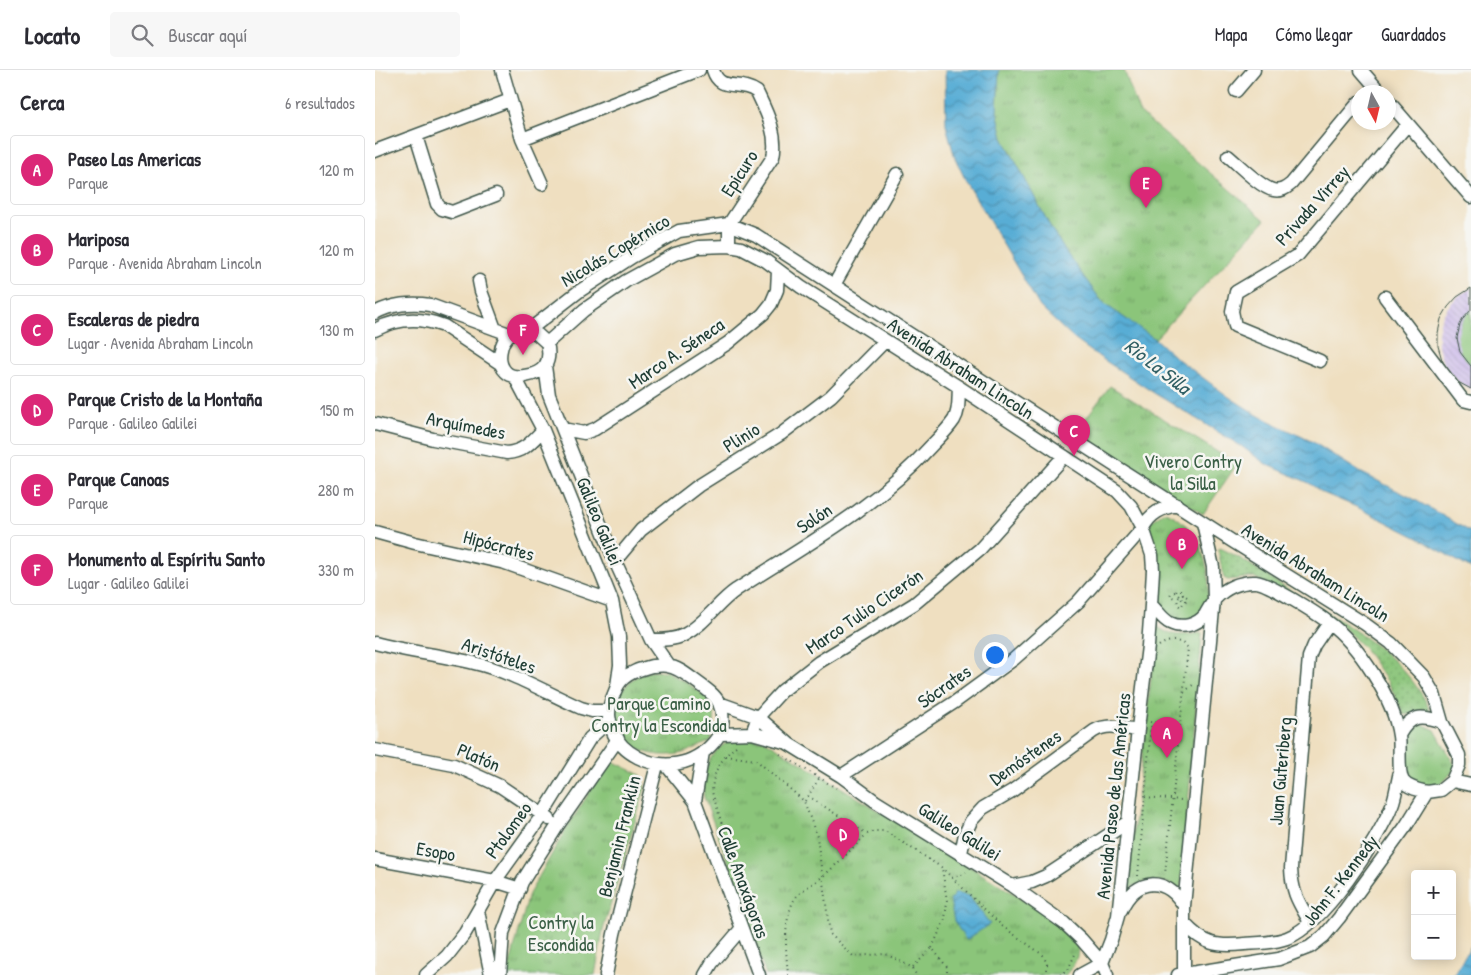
<!DOCTYPE html>
<html lang="es">
<meta charset="utf-8">
<style>
body{margin:0;font-family:"Patrick Hand",sans-serif;background:#f7f7f7;color:#2b2b33}
.controls{position:absolute;right:15px;bottom:15px;display:grid;overflow:hidden;border-radius:5px;box-shadow:0 2px 12px #0003}
.controls button{width:45px;height:45px;display:grid;place-items:center;padding:0;border:0;border-bottom:1px solid #e1e1e2;background:#fff;color:#2b2b33;font:25px sans-serif}
.compass{position:absolute;left:976px;top:15px;width:45px;height:45px;border-radius:50%;background:#fff;box-shadow:0 2px 12px #0003;rotate:172deg}
.you{position:absolute;left:619px;top:584px;width:18px;height:18px;margin:-12px;border:4px solid #fff;border-radius:50%;background:#1a73e8;box-shadow:0 0 0 8px #1a73e833}
.badge{display:grid;place-items:center;width:32px;height:32px;border-radius:50%;background:#db2777;color:#fff;font-size:16px;font-weight:700}
.pin{position:absolute;translate:-50% -41px;filter:drop-shadow(0 1px 2px #0008)}
.pin::after{content:'';position:absolute;top:26px;width:18px;height:15px;background:inherit;clip-path:polygon(0 0,100% 0,50% 100%)}
.list{margin:0;padding:0;list-style:none}
h2{display:flex;justify-content:space-between;align-items:center;height:65px;margin:0;padding:0 20px;font-size:21px}
h2 small{font-size:16px;font-weight:400;color:#7c7c81}
.list li{display:grid;grid-template-columns:32px 1fr auto;gap:15px;align-items:center;box-sizing:border-box;height:70px;margin:0 10px 10px;padding:0 10px;border:1px solid #e1e1e2;border-radius:5px}
.list b{display:block;font-size:19px;white-space:nowrap}
.list p{margin:0;font-size:16px;white-space:nowrap;color:#7c7c81}
.list em{font-size:16px;font-style:normal;color:#7c7c81}
.icon{flex:none;width:28px;height:28px;fill:none;stroke:currentColor;stroke-width:2;stroke-linecap:round;stroke-linejoin:round}
.map{position:relative;flex:none;width:1096px;height:905px;overflow:hidden}
header{display:flex;align-items:center;gap:30px;box-sizing:border-box;height:70px;padding:0 25px;background:#fff;border-bottom:1px solid #e1e1e2}
header strong{font-size:24px}
nav{display:flex;gap:28px;margin-inline-start:auto;font-size:18px}
.search{width:350px;height:45px;background:#f7f7f7;display:flex;align-items:center;gap:12px;box-sizing:border-box;padding:0 18px;border-radius:5px;color:#7c7c81;font-size:19px}
main{display:flex}
aside{flex:1;background:#fff}
.map>svg:first-child{display:block}
.grass{fill:url(#grass-dots);stroke:#558157}
.park{fill:url(#park-tufts);stroke:#558157}
.pitch{fill:#8bc57a;stroke:#558157}
.water{fill:url(#water-waves);stroke:#3c7584}
.building{fill:url(#building-back-hatch)}
.lines{fill:none;stroke-linecap:round;stroke-linejoin:round}
.minor-casing{stroke:#3e5549;stroke-width:15}
.path{stroke:#3e5549;stroke-width:2;stroke-dasharray:1 4;stroke-linecap:butt}
.minor{stroke:#fff;stroke-width:12}
.labels{text-anchor:middle;dominant-baseline:central;stroke-width:5;stroke-linejoin:round;paint-order:stroke}
.street-label{font-size:19px;fill:#1f3d34;stroke:#f6f6f2}
.park-label{font-size:19px;fill:#3a5f46;stroke:#f6f6f2}
.water-label{font-size:20px;font-style:italic;fill:#305f64;stroke:#f6f6f2}
</style>
<header>
<strong>Locato</strong>
<div class="search"><svg class="icon" aria-label="search" viewBox="0 0 24 24"><circle cx="10" cy="10" r="6"/><path d="M15 15l6 6"/></svg>Buscar aquí</div>
<nav><a>Mapa</a><a>Cómo llegar</a><a>Guardados</a></nav>
</header>
<main>
<aside>
<h2>Cerca<small>6 resultados</small></h2>
<ul class="list">
<li><span class="badge">A</span><div><b>Paseo Las Americas</b><p>Parque</p></div><em>120 m</em></li>
<li><span class="badge">B</span><div><b>Mariposa</b><p>Parque · Avenida Abraham Lincoln</p></div><em>120 m</em></li>
<li><span class="badge">C</span><div><b>Escaleras de piedra</b><p>Lugar · Avenida Abraham Lincoln</p></div><em>130 m</em></li>
<li><span class="badge">D</span><div><b>Parque Cristo de la Montaña</b><p>Parque · Galileo Galilei</p></div><em>150 m</em></li>
<li><span class="badge">E</span><div><b>Parque Canoas</b><p>Parque</p></div><em>280 m</em></li>
<li><span class="badge">F</span><div><b>Monumento al Espíritu Santo</b><p>Lugar · Galileo Galilei</p></div><em>330 m</em></li>
</ul>
</aside>
<div class="map">
<svg width="1096" height="905" viewBox="0 0 1096 905">
<defs>
<pattern id="grass-dots" width="8" height="8" patternUnits="userSpaceOnUse" patternTransform="scale(1.25)"><rect width="8" height="8" fill="#8bc57a"/><path d="M2 2h.1M6 6h.1" fill="none" stroke="#71a165" stroke-width="1.8" stroke-linecap="round"/></pattern>
<pattern id="park-tufts" width="24" height="20" patternUnits="userSpaceOnUse" patternTransform="scale(1.25)"><rect width="24" height="20" fill="#8bc57a"/><path d="M3 7l-1-3M5 7V3M7 7l1-3M15 17l-1-3M17 17v-4M19 17l1-3" fill="none" stroke="#71a165"/></pattern>
<pattern id="water-waves" width="16" height="10" patternUnits="userSpaceOnUse" patternTransform="scale(1.25)"><rect width="16" height="10" fill="#59add5"/><path d="M0 5q4-4 8 0t8 0" fill="none" stroke="#498eae"/></pattern>
<pattern id="building-back-hatch" width="6" height="6" patternUnits="userSpaceOnUse" patternTransform="scale(1.25)"><rect width="6" height="6" fill="#c4aee9"/><path d="M-1 5l2 2M0 0l6 6M5-1l2 2" fill="none" stroke="#9f8fbe"/></pattern>
</defs>
<rect width="100%" height="100%" fill="#f6f6f2"/>
<filter id="ink" filterUnits="userSpaceOnUse"><feTurbulence type="fractalNoise" baseFrequency=".02" numOctaves="2"/><feDisplacementMap in="SourceGraphic" scale="10" xChannelSelector="R" yChannelSelector="G"/><feConvolveMatrix kernelMatrix="1 2 1 2 8 2 1 2 1" color-interpolation-filters="sRGB"/></filter>
<filter id="wash" filterUnits="userSpaceOnUse"><feTurbulence type="fractalNoise" baseFrequency=".0096" numOctaves="4" result="noise"/><feDisplacementMap in="SourceGraphic" scale="20" xChannelSelector="R" yChannelSelector="G"/><feGaussianBlur stdDeviation="1.12" result="paint"/><feColorMatrix in="noise" values="0 0 0 0 0 0 0 0 0 0 0 0 0 0 0 0 0 1.4 0 .05"/><feComposite in="paint" operator="in"/></filter>
<g filter="url(#wash)">
<rect width="100%" height="100%" fill="#efdfc0"/>
<path class="grass" d="M845,478c23,10 45,27 66,40 50,31 119,65 144,122l-26,5 -16,-33 -24,-34 -20,-20 -90,-51 -26,3 -4,-2 -6,-28z"/>
<path class="park" d="M624,0h125l15,42 126,108 -110,119 -52,-36 -36,-49 -16,-26 -48,-90 -6,-27z
M735,316l127,78 -34,50 -129,-80z
M789,442c45,10 69,117 8,108l-15,-16 -1,-55 -7,-17 2,-11z
M782,556c14,12 28,9 45,7l-21,256c-24,-12 -30,-9 -54,-1z
M291,601c12,7 42,23 47,35 4,11 -1,24 -2,35 -10,4 -22,11 -33,13 -41,7 -79,-21 -55,-64 5,-8 14,-16 24,-18 6,-1 13,0 19,-1z
M1047,654l13,6 21,37c-19,24 -21,26 -50,15l-2,-39 6,-12z
M375,668l14,2 294,181c5,5 13,11 17,17 7,13 0,29 -10,37h-299l-36,-107 -26,-71c-4,-23 6,-50 30,-57 5,-2 11,-2 16,-2z
M235,690l31,15 4,13 -42,142 -8,45h-88l22,-81 39,-68z"/>
<path class="pitch" d="M1096,240v56c-3,-4 -7,-8 -10,-12 -9,-14 -2,-34 10,-44z"/>
<path class="water" d="M570,0h54l-2,41 6,27 48,90 16,26 36,49 52,36 20,18 54,40 30,19 54,26 47,30 50,25 61,35v37l-51,-30 -61,-31 -36,-15 -14,-10 -43,-19 -25,-18 -87,-53 -59,-39 -21,-15 -34,-32 -74,-126 -11,-23 -9,-33z
M580,823l14,3 21,28 -24,16 -12,-19 -4,-21z
M1096,876v29h-18z"/>
<g id="blocks">
<path class="building" d="M1096,218v22l-8,9 -3,6 -3,13 3,14 11,14v23l-13,-7 -9,-10 -7,-12 -4,-14v-13l3,-14 7,-12 9,-10z"/>
</g>
</g>
<g filter="url(#ink)">
<use href="#blocks" fill-opacity="0" stroke="#3e5549" stroke-width="1"/>
<g class="lines">
<defs>
<path id="minor" d="M127,0l20,69 20,45
M338,0c6,19 19,13 33,17 4,1 8,3 11,5 10,21 21,42 16,65l-44,67v22
M986,0l19,22
M861,21l18,-21
M1014,32l82,95
M41,66l21,68 5,5 10,3 44,-17
M147,69l177,-69
M0,81l135,-51
M853,86c12,10 32,31 45,34 8,2 13,-2 18,-6l68,-82
M104,211l2,10 14,38
M459,215l63,-111
M1010,227l78,103 8,2
M0,243c16,-9 37,-11 55,-8l79,29
M0,260c22,-12 46,-13 69,-4l57,38
M154,260l49,-38 54,-35 47,-26 50,-7 27,11 34,22 442,284 133,83 26,19 33,34 10,17 8,28 17,33v10l-7,16 -11,9 -14,2 -21,34 -67,92 -15,18 -14,11 -31,12 -101,16
M154,260l8,4 10,9c2,8 2,17 -2,23 -7,10 -31,14 -39,6 -10,-9 -6,-31 4,-38 6,-4 13,-4 19,-4z
M172,273l37,-33 42,-29 49,-27 24,-7 30,-1 12,2 25,13 35,26 158,100 158,104 14,15 12,22 9,27 1,15 -2,35 -3,41 -9,74 -21,196 -7,24 -9,23 -22,12
M945,291l-85,-35 -3,-15 4,-19 62,-37 110,-131
M170,296l4,29 66,166 36,79 18,26
M140,307l28,53 69,171 7,36 1,28 -3,21
M0,354l58,15 74,14c18,-2 24,-11 36,-23
M188,359l21,4 11,-4 133,-86 35,-29 8,-10 6,-14 1,-19
M0,462l40,11 90,20 107,38
M240,491l26,-31 57,-44 83,-52 50,-38 54,-55
M776,535c7,6 11,14 19,18 12,6 27,2 35,-8 3,-5 6,-11 10,-16 10,-11 25,-18 41,-17 12,1 60,31 72,40 30,22 66,77 71,114 2,12 -2,35 4,45 5,7 16,9 24,11
M276,570c11,0 23,0 33,-5 21,-11 33,-32 52,-45 68,-44 141,-83 195,-144 8,-8 17,-17 23,-26 6,-10 4,-22 5,-33
M0,573c33,9 66,12 99,20 36,8 73,30 107,45l11,3h16
M277,596c5,0 11,-1 15,0 10,1 19,8 27,14 8,6 21,14 25,23 6,13 4,29 -5,39 -43,51 -126,6 -100,-48 2,-6 5,-12 10,-16 8,-7 18,-9 28,-12z
M344,633l39,14 31,27 52,32 34,25 137,85 52,37 17,16 21,24 5,12
M377,663l6,-16 24,-26 37,-29 95,-58 66,-55 84,-93
M346,664l31,-1 32,9
M1024,665c12,-21 22,-20 43,-13
M0,680l79,15 46,21 49,33
M292,696l28,35 64,174
M466,706l114,-74 59,-43 64,-57 65,-74c7,-15 19,-20 34,-23
M1077,711l19,4
M320,731l8,-49
M586,783l4,-19 6,-13 12,-13 29,-17 82,-60c14,-8 28,-3 44,-1
M0,789l120,22 25,8
M637,816l20,-4 14,-6 82,-54
M746,840c15,-33 45,-34 63,-4
M103,841l13,64
M935,852c-12,-21 -18,-29 -19,-54l18,-211 5,-12 15,-22
M809,853c20,22 33,24 61,21 14,-1 29,-1 42,-6 37,-14 90,-96 105,-133 4,-10 5,-22 8,-33
M809,904v-68l30,-306 -1,-33 -10,-44
M51,905l21,-19 18,-23 30,-52 48,-67 47,-76 20,-18
M125,905l3,-42 19,-51 36,-57 60,-86
M231,905l8,-41 43,-169
M330,905l7,-12 29,-34"/>
</defs>
<use href="#minor" class="minor-casing"/>
<path class="path" d="M800,522l-4,1 -1,3 7,3
M808,524l-6,5 1,6 3,2 3,-5 3,-2v-3l-4,-3 -1,-4h-5l-1,2 8,10
M784,576c10,-7 21,-7 29,2l-23,226
M809,622l10,-8
M775,652l30,4
M361,676c-16,14 -23,25 -24,46l38,122
M405,684l56,34
M351,686l30,4 48,41 13,36 13,97 23,22 33,-2 27,14 3,7
M433,726l59,38
M770,727l37,3
M430,731l15,-24
M763,806l13,-150
M577,808l14,-6
M557,878l13,-29 2,-18 -5,-33
M538,897l19,-19 15,19v8
M413,905c-2,-23 -5,-51 5,-73 6,-12 19,-17 29,-25 16,-13 30,-29 45,-43l7,-3h11l56,36 61,59 41,29 4,9 -2,11
M685,905l8,-5 8,-18"/>
<use href="#minor" class="minor"/>
</g>
</g>
<g class="labels">
<g class="street-label">
<text transform="translate(364 103) rotate(-57)">Epicuro</text>
<text transform="translate(937 135) rotate(-48)">Privada Virrey</text>
<text transform="translate(240 180) rotate(-31)">Nicolás Copérnico</text>
<text transform="translate(301 283) rotate(-34)">Marco A. Séneca</text>
<text transform="translate(586 298) rotate(33)">Avenida Abraham Lincoln</text>
<text transform="translate(91 355) rotate(11)">Arquímedes</text>
<text transform="translate(366 367) rotate(-32)">Plinio</text>
<text transform="translate(439 448) rotate(-34)">Solón</text>
<text transform="translate(225 451) rotate(68)">Galileo Galilei</text>
<text transform="translate(124 475) rotate(15)">Hipócrates</text>
<text transform="translate(941 502) rotate(32)">Avenida Abraham Lincoln</text>
<text transform="translate(489 541) rotate(-34)">Marco Tulio Cicerón</text>
<text transform="translate(124 585) rotate(19)">Aristóteles</text>
<text transform="translate(569 616) rotate(-35)">Sócrates</text>
<text transform="translate(104 687) rotate(23)">Platón</text>
<text transform="translate(650 687) rotate(-35)">Demóstenes</text>
<text transform="translate(905 701) rotate(-85)">Juan Guteriberg</text>
<text transform="translate(738 726) rotate(-84)">Avenida Paseo de las Américas</text>
<text transform="translate(133 760) rotate(-54)">Ptolomeo</text>
<text transform="translate(585 761) rotate(32)">Galileo Galilei</text>
<text transform="translate(244 766) rotate(-76)">Benjamin Franklin</text>
<text transform="translate(61 781) rotate(10)">Esopo</text>
<text transform="translate(965 810) rotate(-52)">John F. Kennedy</text>
<text transform="translate(369 812) rotate(70)">Calle Anaxágoras</text>
</g>
<g class="park-label">
<text x="818" y="391">Vivero Contry<tspan x="818" dy="22">la Silla</tspan></text>
<text x="284" y="633">Parque Camino<tspan x="284" dy="22">Contry la Escondida</tspan></text>
<text x="186" y="852">Contry la<tspan x="186" dy="22">Escondida</tspan></text>
</g>
<g class="water-label">
<text transform="translate(783 296) rotate(38)">Río La Silla</text>
</g>
</g>
</svg>
<div class="controls">
<button>+</button>
<button>−</button>
</div>
<svg class="compass" viewBox="-18 -18 36 36"><path d="M0-13l5 13h-10z" fill="#e53935"/><path d="M0 13l5-13h-10z" fill="#7c7c81"/></svg>
<div class="you"></div>
<div class="pin badge" style="left:792px;top:688px">A</div>
<div class="pin badge" style="left:807px;top:499px">B</div>
<div class="pin badge" style="left:699px;top:386px">C</div>
<div class="pin badge" style="left:468px;top:789px">D</div>
<div class="pin badge" style="left:771px;top:138px">E</div>
<div class="pin badge" style="left:148px;top:285px">F</div>
</div>
</main>
